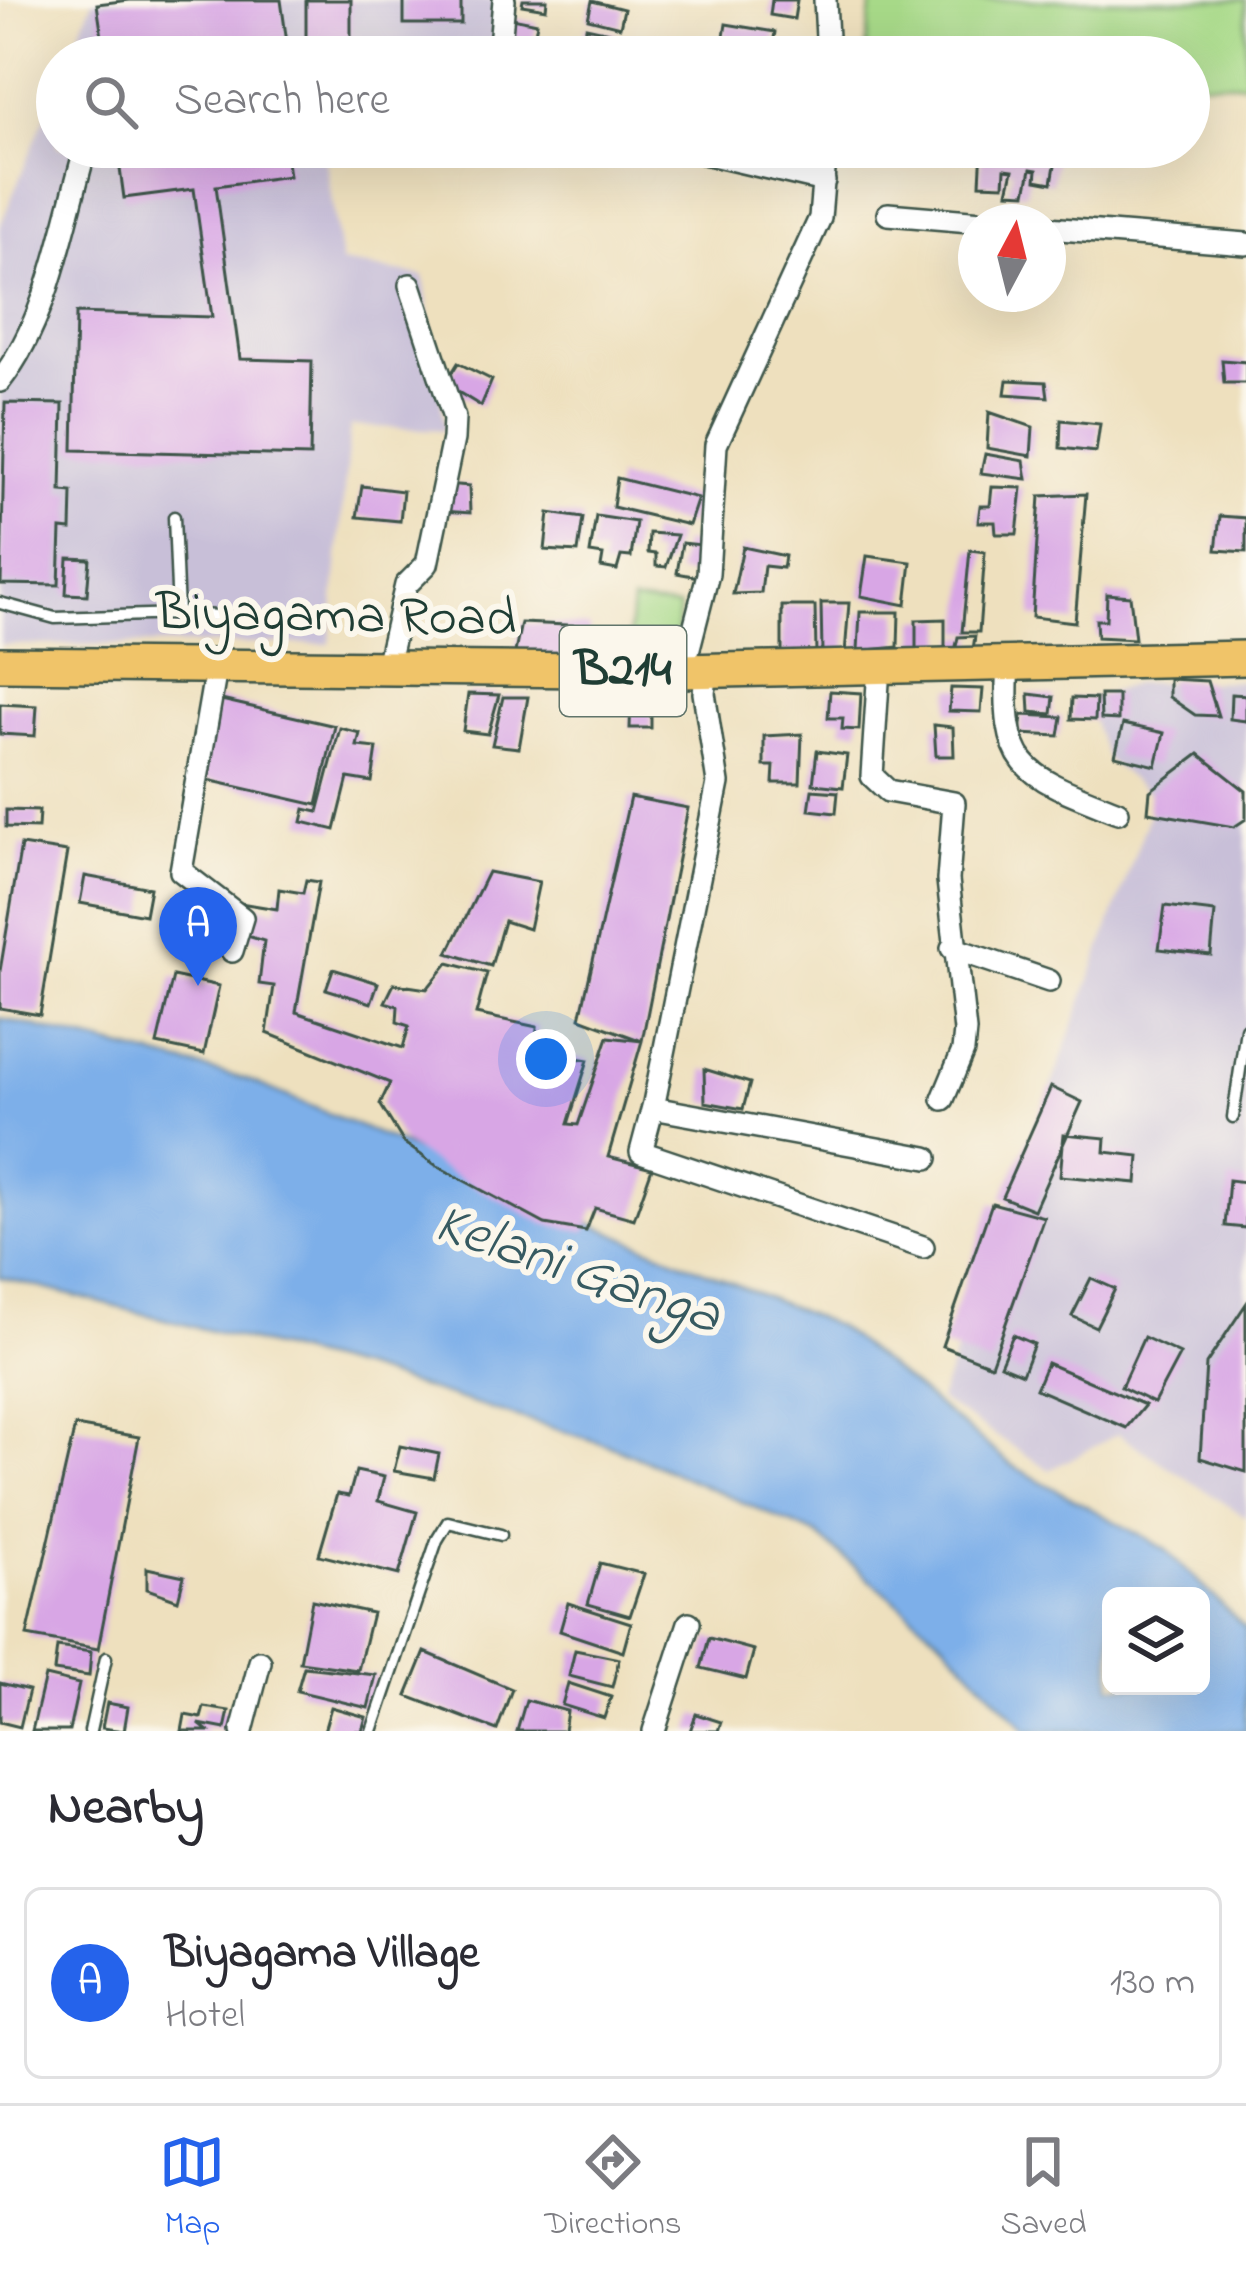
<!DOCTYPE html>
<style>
body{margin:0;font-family:"Indie Flower",sans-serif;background:#f7f7f7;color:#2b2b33}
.controls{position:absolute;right:36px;bottom:36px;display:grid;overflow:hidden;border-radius:18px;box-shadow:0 12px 48px #0002}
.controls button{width:108px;height:108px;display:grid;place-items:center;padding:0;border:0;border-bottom:3px solid #e1e1e2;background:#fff;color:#2b2b33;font:60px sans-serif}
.compass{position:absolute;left:958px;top:204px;width:108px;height:108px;border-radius:50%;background:#fff;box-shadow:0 12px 48px #0002;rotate:7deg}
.you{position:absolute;left:546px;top:1059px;width:42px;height:42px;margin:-30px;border:9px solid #fff;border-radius:50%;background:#1a73e8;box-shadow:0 0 0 18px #1a73e833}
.badge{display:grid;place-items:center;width:78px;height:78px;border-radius:50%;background:#2563eb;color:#fff;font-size:39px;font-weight:700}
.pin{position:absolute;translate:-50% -99px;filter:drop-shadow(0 3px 6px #0008)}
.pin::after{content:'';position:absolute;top:63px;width:42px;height:36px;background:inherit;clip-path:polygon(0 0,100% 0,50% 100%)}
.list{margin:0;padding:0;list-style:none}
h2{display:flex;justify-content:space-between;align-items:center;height:156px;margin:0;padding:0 48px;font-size:51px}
h2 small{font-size:39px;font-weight:400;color:#7c7c81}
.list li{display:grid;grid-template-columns:78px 1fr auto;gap:36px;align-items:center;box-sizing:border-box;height:192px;margin:0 24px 24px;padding:0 24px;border:3px solid #e1e1e2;border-radius:18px}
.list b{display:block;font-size:45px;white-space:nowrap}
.list p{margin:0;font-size:39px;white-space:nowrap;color:#7c7c81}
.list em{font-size:39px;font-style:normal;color:#7c7c81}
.icon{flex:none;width:66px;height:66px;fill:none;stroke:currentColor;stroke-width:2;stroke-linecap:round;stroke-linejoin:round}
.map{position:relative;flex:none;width:1246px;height:1731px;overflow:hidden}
.search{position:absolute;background:#fff;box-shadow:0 12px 48px #0002;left:36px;right:36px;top:36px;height:132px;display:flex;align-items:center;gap:30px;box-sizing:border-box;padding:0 42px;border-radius:66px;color:#7c7c81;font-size:45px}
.sheet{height:372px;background:#fff}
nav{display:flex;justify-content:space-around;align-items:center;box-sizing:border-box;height:168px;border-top:3px solid #e1e1e2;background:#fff;font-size:33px;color:#7c7c81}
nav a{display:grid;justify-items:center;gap:6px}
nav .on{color:#2563eb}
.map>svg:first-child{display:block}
.industrial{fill:#c8bfd8}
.green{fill:#a7d988;stroke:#638b5e;stroke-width:3}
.water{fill:#7dafe9;stroke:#4e768e;stroke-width:3;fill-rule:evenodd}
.building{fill:#d8a6e5}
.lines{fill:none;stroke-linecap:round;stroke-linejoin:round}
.service-casing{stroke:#3e5549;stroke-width:15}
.minor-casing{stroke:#3e5549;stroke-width:26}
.primary-casing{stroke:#3e5549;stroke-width:38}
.service{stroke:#fff;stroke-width:10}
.minor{stroke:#fff;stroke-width:21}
.primary{stroke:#f0c469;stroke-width:33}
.labels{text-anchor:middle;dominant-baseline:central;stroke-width:12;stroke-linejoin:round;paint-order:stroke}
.shield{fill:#fbf7ec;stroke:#61756b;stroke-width:3}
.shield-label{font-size:51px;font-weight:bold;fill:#1f3d34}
.street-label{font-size:54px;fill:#1f3d34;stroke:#fbf7ec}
.water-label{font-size:57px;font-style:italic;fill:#365a61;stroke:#fbf7ec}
</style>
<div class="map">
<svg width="1246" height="1731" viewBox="0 0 1246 1731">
<rect width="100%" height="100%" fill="#fbf7ec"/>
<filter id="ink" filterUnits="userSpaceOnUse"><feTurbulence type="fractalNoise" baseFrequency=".00833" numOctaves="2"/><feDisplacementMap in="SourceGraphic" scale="24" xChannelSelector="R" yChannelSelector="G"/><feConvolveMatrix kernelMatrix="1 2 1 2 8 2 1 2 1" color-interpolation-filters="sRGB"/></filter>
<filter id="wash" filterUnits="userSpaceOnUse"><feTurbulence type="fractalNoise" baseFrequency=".004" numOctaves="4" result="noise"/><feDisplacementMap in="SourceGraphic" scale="48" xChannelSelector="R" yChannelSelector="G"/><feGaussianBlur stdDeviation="2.7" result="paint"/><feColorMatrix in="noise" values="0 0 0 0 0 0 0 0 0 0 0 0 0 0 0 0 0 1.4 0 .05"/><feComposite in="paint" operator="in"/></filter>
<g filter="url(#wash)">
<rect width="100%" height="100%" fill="#eee0be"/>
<path class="industrial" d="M93,0h407l-5,57h-426z
M57,87v60h267l17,116 83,13 21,154 -95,-4 -20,218 -330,1v-419z
M1246,681v836l-128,-83 -68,36 -111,-70 216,-602 -49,-39 -20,-59 50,-17z"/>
<path class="green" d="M872,0h374v83l-57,-1v-25h-324z
M632,602l47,5 -4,43 -47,-5z"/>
<path class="water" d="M0,1018l246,61 592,248 175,139 152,83 81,80v102h-219l-82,-89 -129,-108 -201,-87 -252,-77 -363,-93zM1111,1596h90v90h-90z"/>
<g id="blocks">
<path class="building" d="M130,0h151l8,57h-184l-8,-53z
M306,0h45v57h-45z
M404,0h57v24h-57z
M523,0h24l-1,9 -24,-4z
M772,0h25l-3,19 -24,-4z
M592,1l32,8 -4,18 -32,-8z
M507,17l30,6 -4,19 -30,-5z
M726,24l49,8 -4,25 -50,-2z
M586,27l32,7 -4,17 -31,-6z
M361,49h27v8h-27z
M117,147h168l4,29 -73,10 24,173 72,2 -2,95 -237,-6 3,-137 136,4 -18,-128 -70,9z
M982,147h76l-6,36 -16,-3 1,-10 -6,-1 -5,24 -18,-1 5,-22 -8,-1 -1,16 -24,-1z
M1222,360l24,2v21h-22z
M458,363l34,17 -11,26 -36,-22z
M1007,380l39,2 2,15 -43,-3z
M5,403l58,1 -2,87 11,1 -1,38 -10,-1 -2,56 -58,-1z
M989,412l44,15 -2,29 -44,-8z
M1061,420l39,4 -4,28 -36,-4z
M985,454l39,7 3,18 -46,-6z
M617,478l81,20 -9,27 -76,-18z
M446,484l23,2 1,27 -27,-2z
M362,486l41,5 -3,30 -43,-4z
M992,487l30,1 -5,46h-21l-1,-12h-17l2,-16h10z
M1086,494l-11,128 -43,-5 8,-121z
M549,513l34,5 -5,34 -33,-2z
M596,516l40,6 -5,35 -10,-1 -4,14 -16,-3 2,-12 -13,-2z
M1220,516l26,2v34l-30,-2z
M649,533l28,2 -11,32 -10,-1v-12l-8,-1z
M682,543l20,2 -4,32 -21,-4z
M743,547l42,9 -2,12 -19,-2 -3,27 -28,1z
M970,550l15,2 -6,80h-17z
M867,556l44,6 -5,43 -45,-9z
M68,558l22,1 -3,36 -21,-1z
M1107,594l23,2 5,43 -38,-2 -1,-17h10z
M821,603h28l-4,51 -23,-2z
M782,606h33l1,49 -34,1z
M860,612h39l-1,35 -40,4z
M945,619v33l-29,-1v-31z
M521,623l68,3v37l-76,-1z
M975,636l-3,20h-18l4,-19z
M1169,679l38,2 11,35 -23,-1 -26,-18z
M951,688l32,1 -2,23 -32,-1z
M830,691l31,2 -2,37 -17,-1 1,-11h-15z
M468,694l31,1 -11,39 -25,-3z
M1029,694l25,3 -2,17 -22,-2z
M1231,694l15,1v26l-16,-2z
M1100,695h18v25l-17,-1z
M503,697h25l-9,51 -27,-3z
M1072,698l24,1 -1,21 -24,-1z
M217,699l118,27 -18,79 -118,-27z
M631,699h20v29h-21z
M0,704l37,2 -2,30 -35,-2z
M1022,715l40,2 -3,19 -39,-2z
M1123,724l41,9 -8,33 -41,-10z
M934,725l19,2 1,29h-18z
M340,728l20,5 -3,13 20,2 -5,34 -24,-4 -13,52 -33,-8 3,-13 13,3z
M802,734l-2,49h-27l1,-17h-10v-30z
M817,751l30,4 -4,32 -30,-3z
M1199,754l47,37v28l-12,8 -86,-15 2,-21z
M812,790l26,2 -2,21 -27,-3z
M630,797l58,11 -46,233 -34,116 44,11 -18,51 -39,-11 -9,23 -41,-7 -108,-58 -33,-23 -24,-39 10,-21 -123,-50 7,-47 -15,-2 5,-43 -37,-11 7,-28 43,7 2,-20 24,4 3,-13 13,2 -23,130 107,36 6,-22 -12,-4 1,-16 -13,-4 9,-18 33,5 21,-26 39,10 -11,41 61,13 -2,24 53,9 -20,64 10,1 30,-88 34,4 -62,-23z
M6,810l33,1 -1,17 -32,-1z
M21,845l46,7 -27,163 -40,-7v-37z
M488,872l51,10 -10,47 -25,-8 -13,45 -43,-13z
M85,876l65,12 -5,27 -65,-12z
M1165,906l50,6 -4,43 -52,-6z
M333,969l45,14 -7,20 -45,-14z
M173,976l46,10 -15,68 -47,-10z
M704,1069l46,14 -7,26 -38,-7z
M1051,1087l31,15 -48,108 -32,-13z
M1064,1134l42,4 -1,14 34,4 -2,27 -77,-7z
M1229,1180l17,2v46l-21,-2z
M992,1203l52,14 -53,148 -49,-19z
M1091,1278l24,11 -19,38 -24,-11z
M1246,1304v168l-46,-14 6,-94z
M1013,1335l21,9 -12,30 -22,-9z
M1144,1337l36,17 -26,49 -33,-16z
M1047,1363l98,42 -19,23 -90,-39z
M75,1426l64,11 -41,212 -71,-13z
M400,1446l39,8 -5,24 -40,-7z
M356,1471l28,6 -6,24 39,11 -18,63 -80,-20 18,-61 12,2z
M600,1563l44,11 -14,42 -42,-12z
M147,1568l37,8 -6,24 -31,-11z
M312,1600l60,13 -14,57 -58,-8z
M568,1603l63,20 -8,29 -63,-21z
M709,1638l45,12 -8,29 -45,-11z
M57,1647l34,5 -2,24 -35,-5z
M575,1650l44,9 -7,28 -43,-11z
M425,1652l87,37 -15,41 -90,-34z
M304,1667l72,8 -8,33 -71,-17z
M45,1676l34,8 -10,47h-37z
M0,1683l29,7 -9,37 -20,-5z
M568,1683l43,14 -7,21 -42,-13z
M526,1700l41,11 -3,20h-47z
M107,1703l21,4 -4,24 -22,-3z
M204,1707l25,4 -4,18 -26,-5 9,7h-26l3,-16 16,3z
M331,1707l35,10 -4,14h-38z
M696,1714l25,8 -3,9h-28z"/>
</g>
</g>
<g filter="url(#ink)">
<use href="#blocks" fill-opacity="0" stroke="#3e5549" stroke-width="3"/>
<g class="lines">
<defs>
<path id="service" d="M0,603l55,15 123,-4 -4,-97
M178,614l101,5
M1233,1117l13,-88
M90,1731l16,-73
M372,1731l65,-191 11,-18 53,13"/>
<path id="minor" d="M825,0l3,57
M499,57l5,-57
M678,147l146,34
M888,214l94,8
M1048,228l198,16
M0,381c50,-64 63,-157 86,-234
M1008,663c-7,108 16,112 110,149
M879,667l-7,109 16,15 66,12 -6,77 17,151 -2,20 -20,48
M216,669l-35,202 61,47 -10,33
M386,670l20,-85 21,-21 26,-125 1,-21 -44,-133
M683,671l25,-97 8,-129 104,-227 6,-71
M707,671l-3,22 14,90 -65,325 274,50
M952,948l97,33
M654,1103l-13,49 282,95
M242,1731l18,-69
M654,1731l35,-108"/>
<path id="primary" d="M0,664l683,7 563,-13"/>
</defs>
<use href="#service" class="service-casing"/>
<use href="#minor" class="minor-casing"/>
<use href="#primary" class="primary-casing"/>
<use href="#service" class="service"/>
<use href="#minor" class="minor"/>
<use href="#primary" class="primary"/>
</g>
</g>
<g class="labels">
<rect class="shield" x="560" y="626" width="126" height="90" rx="9"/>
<g class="shield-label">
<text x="623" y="671">B214</text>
</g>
<g class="street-label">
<text transform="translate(336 618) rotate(1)">Biyagama Road</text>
</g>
<g class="water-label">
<text transform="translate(577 1272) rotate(19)">Kelani Ganga</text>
</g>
</g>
</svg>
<div class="controls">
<button><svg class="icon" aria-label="layers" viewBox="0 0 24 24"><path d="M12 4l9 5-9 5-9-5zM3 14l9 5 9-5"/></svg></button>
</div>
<svg class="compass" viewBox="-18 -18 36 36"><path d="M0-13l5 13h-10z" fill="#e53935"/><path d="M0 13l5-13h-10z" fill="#7c7c81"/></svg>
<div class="you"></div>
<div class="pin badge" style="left:198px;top:986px">A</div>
<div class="search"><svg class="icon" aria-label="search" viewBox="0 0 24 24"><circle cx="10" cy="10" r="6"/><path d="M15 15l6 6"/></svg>Search here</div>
</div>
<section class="sheet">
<h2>Nearby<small></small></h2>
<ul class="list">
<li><span class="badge">A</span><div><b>Biyagama Village</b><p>Hotel</p></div><em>130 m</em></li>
</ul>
</section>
<nav>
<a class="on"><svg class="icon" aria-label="map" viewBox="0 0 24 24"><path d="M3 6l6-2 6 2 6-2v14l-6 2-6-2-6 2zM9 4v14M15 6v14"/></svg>Map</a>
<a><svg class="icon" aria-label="directions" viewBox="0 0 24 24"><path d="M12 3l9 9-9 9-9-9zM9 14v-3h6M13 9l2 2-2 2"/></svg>Directions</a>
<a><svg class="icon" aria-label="saved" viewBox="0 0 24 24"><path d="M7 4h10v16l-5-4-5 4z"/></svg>Saved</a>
</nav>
